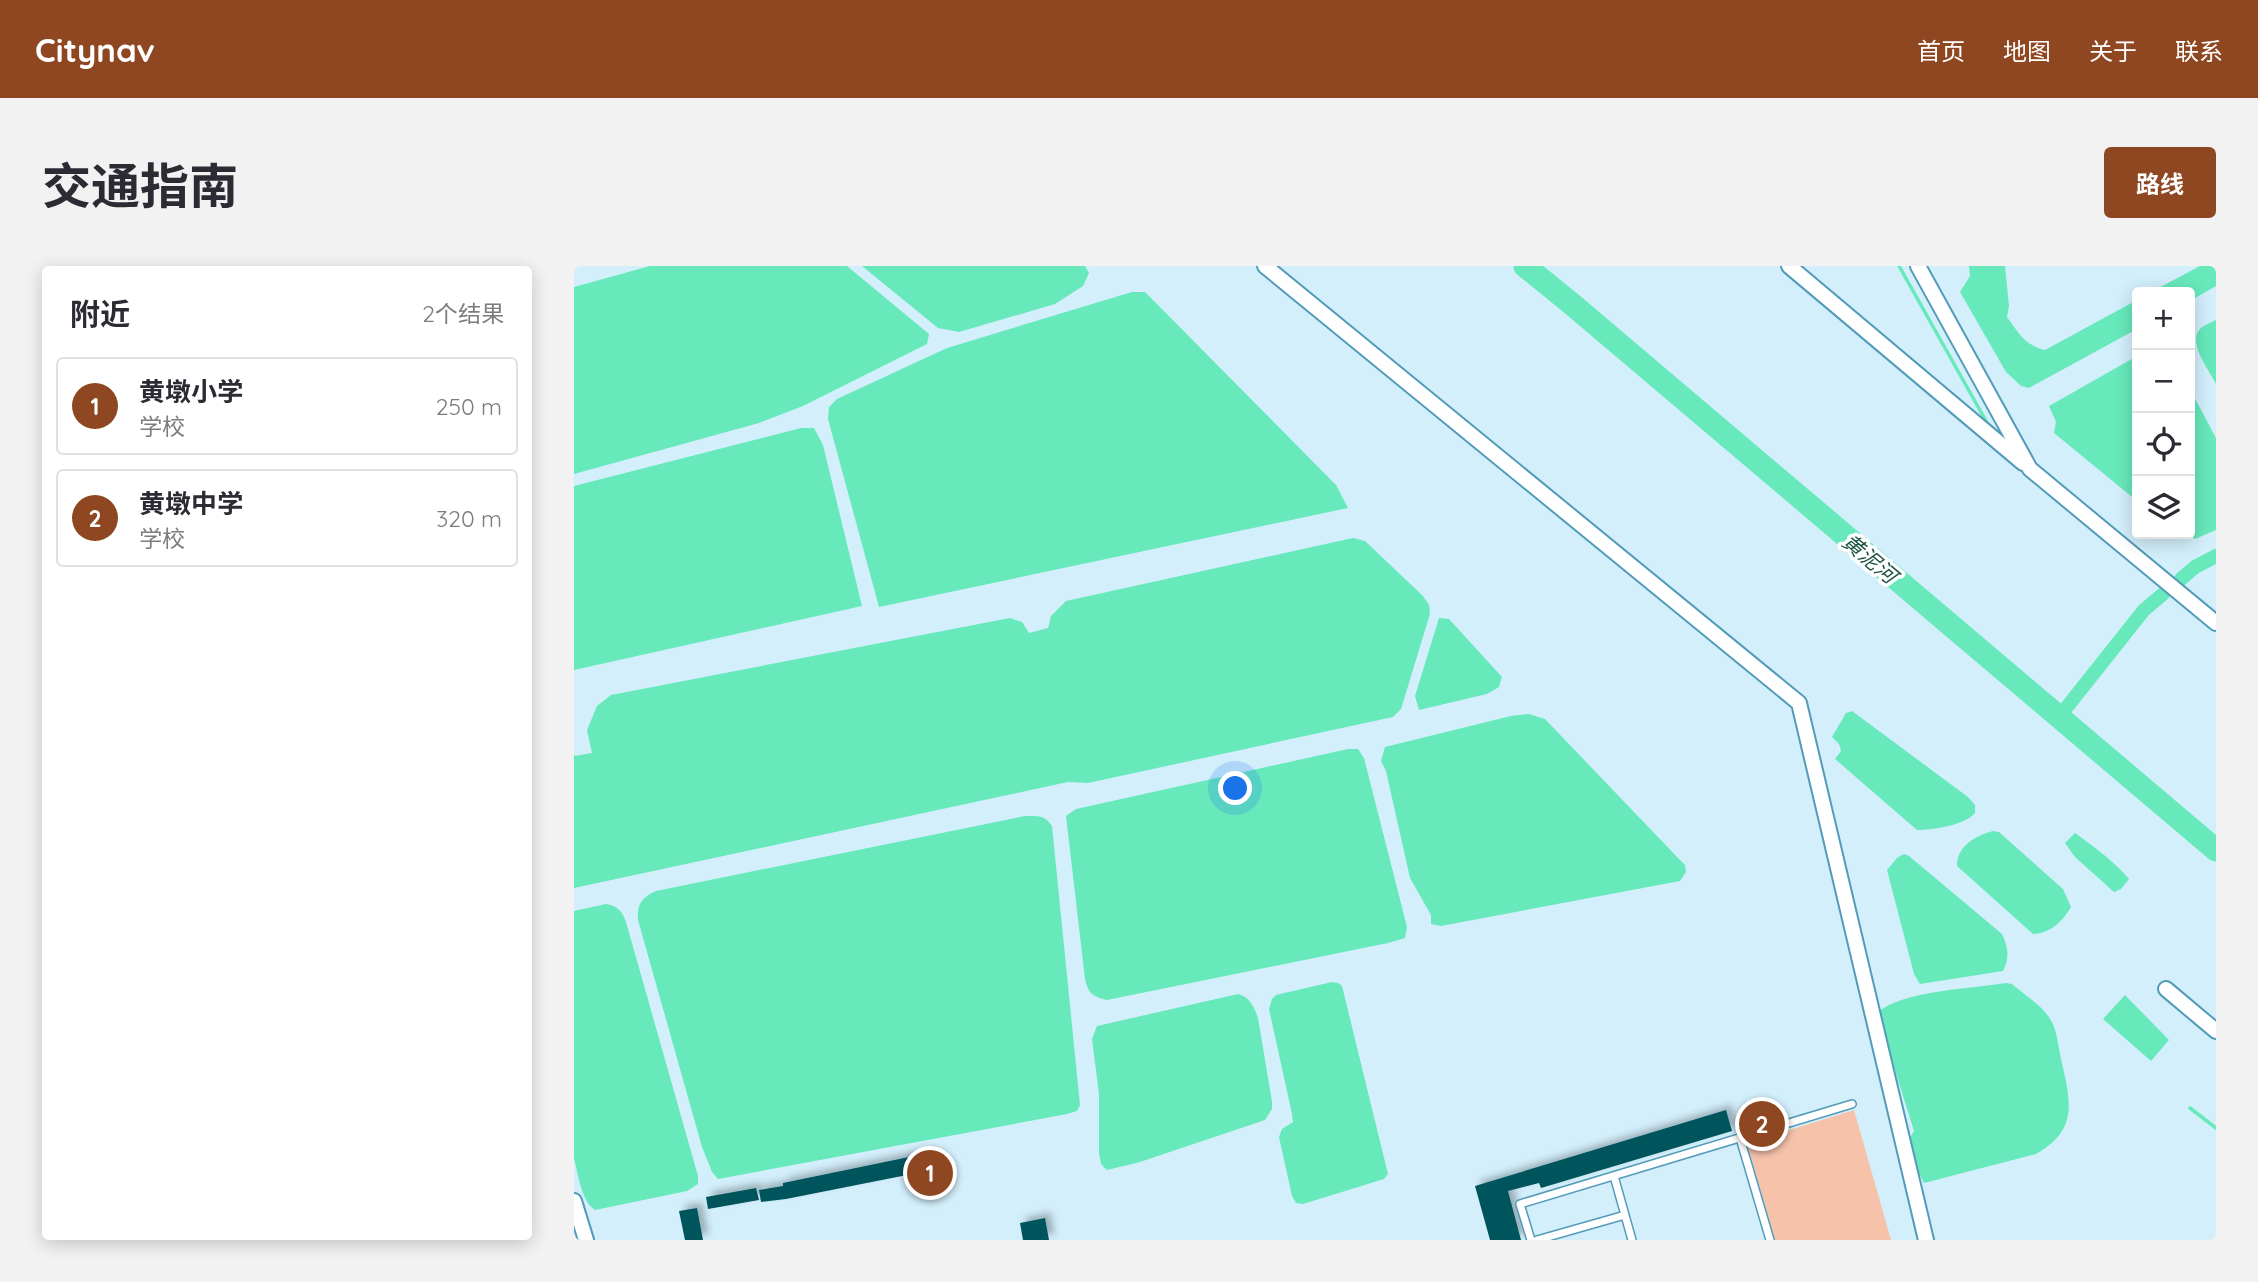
<!DOCTYPE html>
<html lang="zh">
<meta charset="utf-8">
<style>
body{margin:0;font-family:Quicksand,"Noto Sans SC",sans-serif;background:#f2f2f3;color:#2b2b33}
.controls{position:absolute;right:21px;top:21px;display:grid;overflow:hidden;border-radius:7px;box-shadow:0 4px 18px #0003}
.controls button{width:63px;height:63px;display:grid;place-items:center;padding:0;border:0;border-bottom:2px solid #e1e1e2;background:#fff;color:#2b2b33;font:35px sans-serif}
.you{position:absolute;left:662px;top:523px;width:24px;height:24px;margin:-18px;border:5px solid #fff;border-radius:50%;background:#1a73e8;box-shadow:0 0 0 10px #1a73e833}
.badge{display:grid;place-items:center;width:46px;height:46px;border-radius:50%;background:#8e4721;color:#fff;font-size:23px;font-weight:700}
.pin{position:absolute;translate:-50% -50%;border:4px solid #fff;box-shadow:0 2px 7px #0006}
.list{margin:0;padding:0;list-style:none}
h2{display:flex;justify-content:space-between;align-items:center;height:91px;margin:0;padding:0 28px;font-size:30px}
h2 small{font-size:23px;font-weight:400;color:#7c7c81}
.list li{display:grid;grid-template-columns:46px 1fr auto;gap:21px;align-items:center;box-sizing:border-box;height:98px;margin:0 14px 14px;padding:0 14px;border:2px solid #e1e1e2;border-radius:7px}
.list b{display:block;font-size:26px;white-space:nowrap}
.list p{margin:0;font-size:23px;white-space:nowrap;color:#7c7c81}
.list em{font-size:23px;font-style:normal;color:#7c7c81}
.icon{flex:none;width:38px;height:38px;fill:none;stroke:currentColor;stroke-width:2;stroke-linecap:round;stroke-linejoin:round}
.map{position:relative;flex:none;width:1642px;height:974px;overflow:hidden;border-radius:7px}
header{display:flex;align-items:center;gap:42px;box-sizing:border-box;height:98px;padding:0 35px;background:#8e4721;color:#fff}
header strong{font-size:33px}
nav{display:flex;gap:38px;margin-inline-start:auto;font-size:24px}
.intro{display:flex;align-items:center;justify-content:space-between;box-sizing:border-box;height:168px;padding:0 42px}
h1{margin:0;font-size:49px}
.button{padding:18px 32px;border-radius:7px;background:#8e4721;color:#fff;font-size:24px;font-weight:700}
main{display:flex;gap:42px;padding:0 42px}
aside{flex:1;background:#fff;border-radius:7px;box-shadow:0 4px 18px #0003}
.map>svg:first-child{display:block}
.green{fill:#f6c2aa}
.water{fill:#67e9bb}
.lines{fill:none;stroke-linecap:round;stroke-linejoin:round}
.stream{stroke:#67e9bb;stroke-width:3.5}
.canal{stroke:#67e9bb;stroke-width:14}
.river{stroke:#67e9bb;stroke-width:23}
.building{fill:#06555d;filter:url(#shadow)}
.lane-casing{stroke:#529bb9;stroke-width:10}
.street-casing{stroke:#529bb9;stroke-width:18}
.lane{stroke:#fff;stroke-width:7}
.street{stroke:#fff;stroke-width:14}
.labels{text-anchor:middle;dominant-baseline:central;stroke-width:7;stroke-linejoin:round;paint-order:stroke}
.water-label{font-size:21px;font-style:italic;fill:#1d5340;stroke:#fff}
</style>
<header>
<strong>Citynav</strong>
<nav><a>首页</a><a>地图</a><a>关于</a><a>联系</a></nav>
</header>
<div class="intro"><h1>交通指南</h1><a class="button">路线</a></div>
<main>
<aside>
<h2>附近<small>2个结果</small></h2>
<ul class="list">
<li><span class="badge">1</span><div><b>黄墩小学</b><p>学校</p></div><em>250 m</em></li>
<li><span class="badge">2</span><div><b>黄墩中学</b><p>学校</p></div><em>320 m</em></li>
</ul>
</aside>
<div class="map">
<svg width="1642" height="974" viewBox="0 0 1642 974">
<defs>
<filter id="shadow"><feDropShadow dx="5.5" dy="-5.5" stdDeviation="3.5" flood-color="#0004"/></filter>
</defs>
<rect width="100%" height="100%" fill="#d3effc"/>
<path class="green" d="M1280,844l37,130h-116l-28,-97z"/>
<path class="water" d="M76,0h197l82,68 -2,10 -124,62 -44,17 -185,51v-187z
M288,0h223l4,7 -6,13 -28,18 -96,28 -21,-4z
M1395,0h36l4,40 -2,11c12,16 17,28 38,33l92,-50v29l-108,59 -8,-2 -15,-14 -46,-80 10,-16z
M1626,0h16v20l-26,15v-9h-39z
M558,26h13l191,193 12,23 -469,99 -51,-188 1,-12 8,-8 110,-51z
M1642,54v64c-7,-14 -30,-43 -15,-56 4,-3 10,-6 15,-8z
M1563,90v145l-83,-68 2,-11 -7,-16z
M1616,123l26,49v92l-21,9 -6,-5z
M227,162h13l9,17 39,161 -288,64v-184z
M779,272l12,3 58,55 6,9 1,9 -29,95 -8,8 -305,66 -20,-1 -494,106v-134l1,2 17,-3 -5,-23 10,-24 14,-11 399,-77 12,4 7,11 19,-5 3,-12 15,-15z
M865,352l10,1 53,58 -3,10 -12,7 -68,16 -4,-14z
M1278,445l116,86 7,8v8c-10,12 -42,17 -58,17l-82,-71 6,-8 -2,-7 -7,-7 14,-24z
M955,448l16,5 134,140 6,6 1,7 -6,9 -239,45 -10,-2v-9l-21,-37 -24,-107 -5,-10 4,-14 126,-31z
M774,483h10l6,9 43,169 -2,11 -17,5 -281,57c-14,-3 -19,-7 -22,-21l-19,-163 10,-7z
M451,550c13,0 20,-1 27,10l28,279 -3,6 -10,3 -349,65 -6,-7 -10,-25 -64,-227c-1,-16 3,-22 18,-29z
M1419,565l6,1 64,57 8,18c-9,15 -20,26 -38,27l-76,-68c0,-20 18,-30 36,-35z
M1501,567c19,14 39,28 54,46l-8,10 -7,3 -39,-35 -10,-14z
M1330,588l5,2 93,78c6,12 8,24 1,37l-83,13 -6,-10 -27,-104 10,-12z
M32,638c12,2 16,7 20,18l72,254v8l-11,7 -92,19c-14,-9 -17,-37 -21,-52v-247z
M758,716l6,1 4,3 46,188 -4,5 -81,25 -7,-1 -4,-7 -13,-59 3,-8 11,-7 -1,-8 -23,-105 3,-10 4,-4z
M1432,717l6,1c11,10 28,20 37,33 8,11 9,28 12,42 9,40 19,71 -25,95l-112,29 -12,-24 -4,-18 6,-10 -37,-118c26,-23 94,-24 129,-30z
M664,728c12,3 16,13 20,24l14,84v7l-7,11 -125,42 -33,8 -6,-6 -2,-11v-59l-7,-55 5,-13z
M1551,729l44,45 -18,21 -48,-42z"/>
<g class="lines">
<path class="stream" d="M1325,0l87,155
M1616,842l26,20"/>
<path class="canal" d="M1607,313l14,-12 21,-11
M1485,451l85,-107 19,-16"/>
<path class="river" d="M951,0l48,39 643,545"/>
</g>
<path class="building" d="M1152,844l6,21 -191,57 -2,-5 -31,8 13,49h-31l-15,-54z
M335,891l3,17 -126,25 -25,3 -2,-12 24,-4v-3z
M182,922l3,12 -51,9 -2,-12z
M123,942l6,32h-18l-6,-29z
M471,952l4,22h-26l-3,-17z"/>
<g class="lines">
<defs>
<path id="lane" d="M1166,872l30,102
M1040,910l18,64
M957,974l-11,-36 332,-100
M963,974l88,-25"/>
<path id="street" d="M691,0l534,437 127,537
M1215,0l234,197
M1344,0l112,203 186,154
M1592,723l50,42
M0,935l12,39"/>
</defs>
<use href="#lane" class="lane-casing"/>
<use href="#street" class="street-casing"/>
<use href="#lane" class="lane"/>
<use href="#street" class="street"/>
</g>
<g class="labels">
<g class="water-label">
<text transform="translate(1296 292) rotate(40)">黄泥河</text>
</g>
</g>
</svg>
<div class="controls">
<button>+</button>
<button>−</button>
<button><svg class="icon" aria-label="locate" viewBox="0 0 24 24"><circle cx="12" cy="12" r="6"/><path d="M12 2v4M12 18v4M2 12h4M18 12h4"/></svg></button>
<button><svg class="icon" aria-label="layers" viewBox="0 0 24 24"><path d="M12 4l9 5-9 5-9-5zM3 14l9 5 9-5"/></svg></button>
</div>
<div class="you"></div>
<div class="pin badge" style="left:356px;top:907px">1</div>
<div class="pin badge" style="left:1188px;top:858px">2</div>
</div>
</main>
